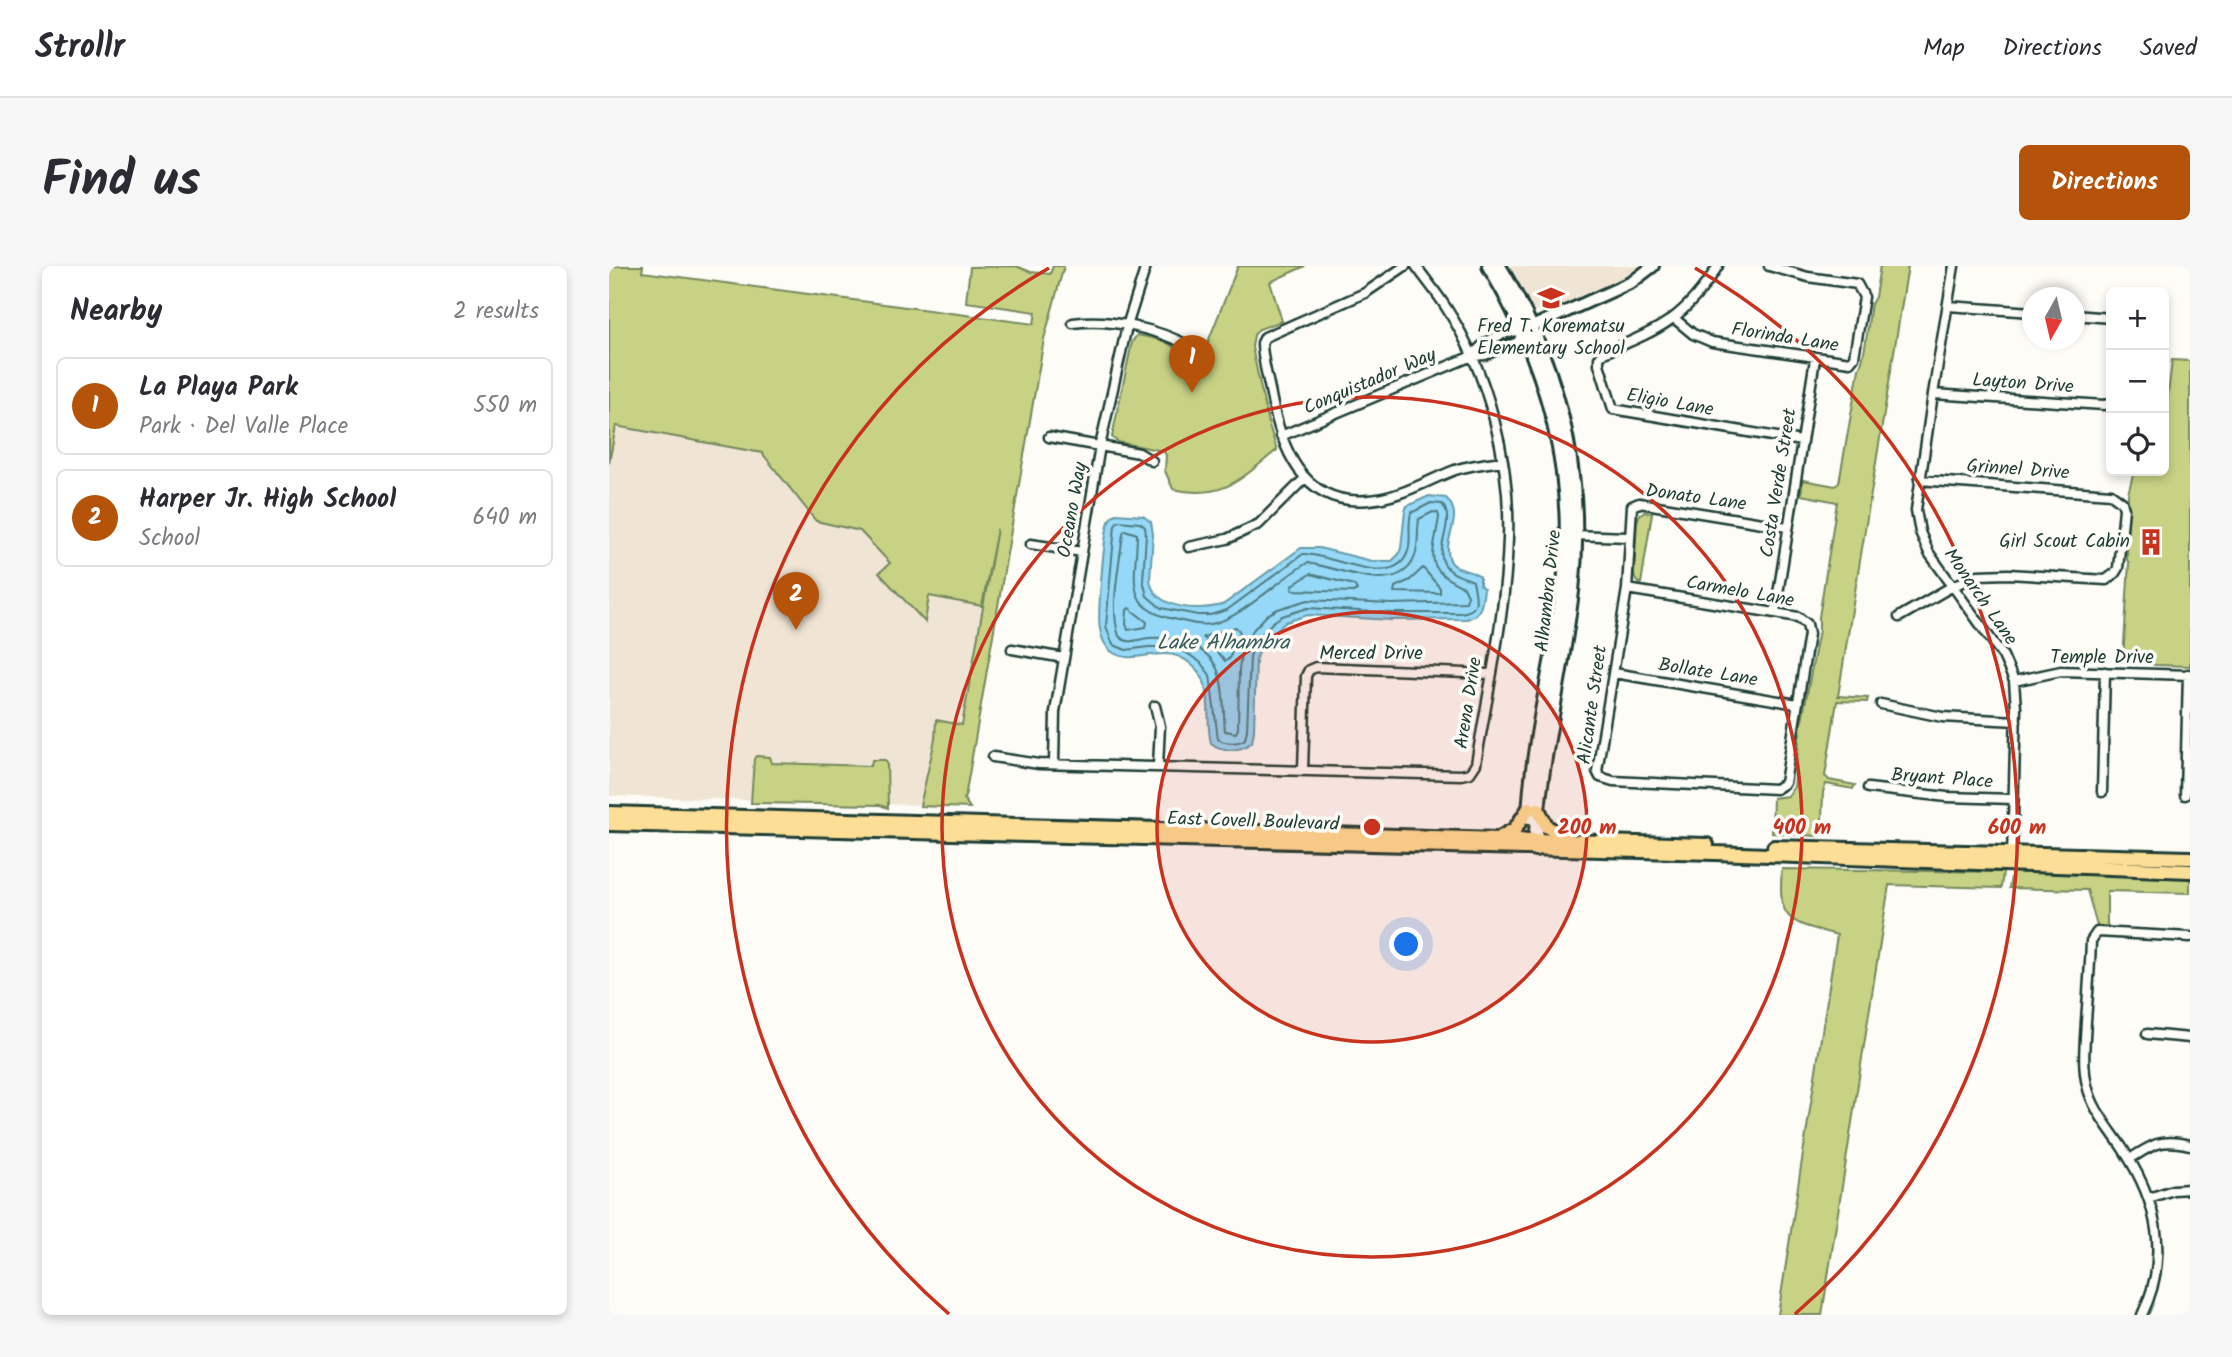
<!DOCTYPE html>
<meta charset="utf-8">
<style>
body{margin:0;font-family:Kalam,sans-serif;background:#f7f7f7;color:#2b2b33}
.controls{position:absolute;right:21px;top:21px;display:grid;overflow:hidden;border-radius:10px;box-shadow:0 4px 10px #0003}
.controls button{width:63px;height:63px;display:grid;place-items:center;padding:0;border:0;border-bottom:2px solid #e1e1e2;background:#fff;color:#2b2b33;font:35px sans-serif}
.compass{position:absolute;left:1413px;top:21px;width:63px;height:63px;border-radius:50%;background:#fff;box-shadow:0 4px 10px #0003;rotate:188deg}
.you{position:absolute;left:798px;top:679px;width:24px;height:24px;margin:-18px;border:5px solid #fff;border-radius:50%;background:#1a73e8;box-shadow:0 0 0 10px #1a73e833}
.badge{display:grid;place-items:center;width:46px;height:46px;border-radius:50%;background:#b45309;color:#fff;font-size:23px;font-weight:700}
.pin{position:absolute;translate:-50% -58px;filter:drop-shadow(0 2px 4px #0008)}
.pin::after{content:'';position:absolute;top:37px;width:24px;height:21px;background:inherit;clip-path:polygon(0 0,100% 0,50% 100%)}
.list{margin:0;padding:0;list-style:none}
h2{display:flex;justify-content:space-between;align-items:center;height:91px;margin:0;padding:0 28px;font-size:30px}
h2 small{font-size:23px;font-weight:400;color:#7c7c81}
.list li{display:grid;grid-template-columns:46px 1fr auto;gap:21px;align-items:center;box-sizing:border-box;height:98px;margin:0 14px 14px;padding:0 14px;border:2px solid #e1e1e2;border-radius:10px}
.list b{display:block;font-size:26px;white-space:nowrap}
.list p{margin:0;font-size:23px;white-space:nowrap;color:#7c7c81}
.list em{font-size:23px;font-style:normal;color:#7c7c81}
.icon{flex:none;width:38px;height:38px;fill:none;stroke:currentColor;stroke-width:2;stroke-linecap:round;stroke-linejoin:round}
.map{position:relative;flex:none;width:1581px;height:1049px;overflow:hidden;border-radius:10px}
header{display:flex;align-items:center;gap:42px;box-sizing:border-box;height:98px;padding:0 35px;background:#fff;border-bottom:2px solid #e1e1e2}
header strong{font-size:33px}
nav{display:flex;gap:38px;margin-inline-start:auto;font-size:24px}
.intro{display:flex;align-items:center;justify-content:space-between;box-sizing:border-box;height:168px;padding:0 42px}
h1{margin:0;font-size:49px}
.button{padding:18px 32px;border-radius:10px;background:#b45309;color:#fff;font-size:24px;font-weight:700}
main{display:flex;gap:42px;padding:0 42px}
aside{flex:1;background:#fff;border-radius:10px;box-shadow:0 4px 10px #0003}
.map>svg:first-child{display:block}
.built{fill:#f0e5d4}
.green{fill:#c7d285;stroke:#73885c;stroke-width:2}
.water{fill:#96d8f7;stroke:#669aa9;stroke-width:2}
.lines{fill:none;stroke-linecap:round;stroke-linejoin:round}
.shore{stroke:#4f7b82;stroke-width:2}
.minor-casing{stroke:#1f3d34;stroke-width:13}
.tertiary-casing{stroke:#1f3d34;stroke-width:16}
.secondary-casing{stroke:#1f3d34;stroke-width:18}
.primary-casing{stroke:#1f3d34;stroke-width:18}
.minor{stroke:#fdfcf7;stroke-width:8}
.tertiary{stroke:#fdfcf7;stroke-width:10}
.secondary{stroke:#fdfcf7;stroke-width:12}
.primary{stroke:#fdde96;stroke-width:12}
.ring{fill:none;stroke:#c8321e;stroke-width:3.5}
.labels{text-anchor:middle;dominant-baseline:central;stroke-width:7;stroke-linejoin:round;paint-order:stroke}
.poi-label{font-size:19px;fill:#1f3d34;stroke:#fdfcf7}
.street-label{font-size:19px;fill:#1f3d34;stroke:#fdfcf7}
.water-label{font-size:21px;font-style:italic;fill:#375c5b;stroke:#fdfcf7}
.centre{fill:#c8321e;stroke:#fdfcf7;stroke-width:3.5}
.ring-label{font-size:21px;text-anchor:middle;font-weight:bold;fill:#c8321e;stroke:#fdfcf7;stroke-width:7;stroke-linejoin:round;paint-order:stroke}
</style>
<header>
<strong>Strollr</strong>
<nav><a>Map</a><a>Directions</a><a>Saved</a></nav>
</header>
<div class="intro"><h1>Find us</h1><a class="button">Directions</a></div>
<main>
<aside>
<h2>Nearby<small>2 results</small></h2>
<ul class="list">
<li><span class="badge">1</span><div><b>La Playa Park</b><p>Park · Del Valle Place</p></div><em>550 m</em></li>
<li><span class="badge">2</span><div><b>Harper Jr. High School</b><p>School</p></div><em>640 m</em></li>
</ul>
</aside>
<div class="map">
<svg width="1581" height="1049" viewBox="0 0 1581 1049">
<rect width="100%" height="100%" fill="#fdfcf7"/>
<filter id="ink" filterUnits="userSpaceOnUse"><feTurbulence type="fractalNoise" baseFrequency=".0143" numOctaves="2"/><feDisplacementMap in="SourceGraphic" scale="14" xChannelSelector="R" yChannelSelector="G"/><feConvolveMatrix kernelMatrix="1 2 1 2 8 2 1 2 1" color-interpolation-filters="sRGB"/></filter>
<g filter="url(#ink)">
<path class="built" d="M899,0h134l-20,12 -80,35 -10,-4z
M33,6l392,52 -82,482 -343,-10v-333z"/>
<path class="green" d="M0,0h34l-1,6 392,52 2,-12 -70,-10 4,-35 46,-1 15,6 19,2 3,-8h11l-20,73 -78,453 -2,7 6,9 -50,-2 15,-67 1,-19 26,5 35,-196 -15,77 -53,-10 -4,26 -46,-49 11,-10 -30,-32 -44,-10 -54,-68 -146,-27 -7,37z
M629,0h67l-35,16 12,39 -23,8 -5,6 -2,12 16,75 9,28c-38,30 -53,50 -104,39l-8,-18 1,-16 -3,-4 -45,-9 -6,-5 20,-95 5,-7c10,2 26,4 34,10 9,7 12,25 32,16l5,-19z
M1271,0h28l-70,430 30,2 -1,4 -30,-1 -12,75 4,4 26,5 -2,4 -27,-5 -3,8 -1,28 11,11 -15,5 -46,-3 1,-35 15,-2 6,-9 6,-56 19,-101v-13l18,-115 -36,-7 2,-15 32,6 4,-3 20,-114c7,-11 9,-50 12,-65l4,-7z
M1563,94l18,1v305l-35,-1 -12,-4 -20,-1 6,-97 -2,-3 1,-66 6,-23h30v-41z
M1035,246l8,1 -11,71 -5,-3 -2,-6 3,-54 3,-7z
M147,490l14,1 2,6 99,3 1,-6h13l2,3 1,43v2l-8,-3 -129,-2 3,-44z
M1173,603l221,3 -2,16 -112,-3 -67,430h-44l59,-380c-47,-13 -60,-12 -55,-66z
M1403,606l178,5v16l-83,-2v37l-10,-2 -10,-36 -78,-2z"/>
<path class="water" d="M820,230l17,2c21,20 -7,43 5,64 6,9 21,8 29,15v8l4,4c-2,14 -2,27 -18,30l-75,1 -83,-5 -22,7 -21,18 -9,19 -2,72 -2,11c-11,10 -30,10 -41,1 -6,-23 3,-54 -14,-73 -30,-34 -59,-1 -85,-18 -7,-5 -11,-15 -12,-23 -3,-12 4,-96 9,-107 1,-5 3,-6 7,-8l27,2 8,6 2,12 -3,45c3,31 51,33 74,25l77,-56h18l53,13h20l7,-7 2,-6 4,-37 2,-5z"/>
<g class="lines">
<path class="shore" d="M822,237l11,1c17,20 -16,51 10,68 6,4 14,6 21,9 3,17 9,31 -15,32h-66l-84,-5 -26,8 -9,6 -13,14 -10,20 -3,74 -2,9c-6,5 -20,5 -27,0l-8,-64 -10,-13 -15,-10 -12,-5h-25l-22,3 -12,-5 -3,-5 -5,-14 9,-101 3,-4 22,2 5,4 1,8 -3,45 4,16 14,12 37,7h12l17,-5 76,-56c25,-1 87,34 103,2 7,-13 1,-29 5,-43z
M824,246l5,1 1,4c-5,37 -18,52 25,70l4,8 -2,7 -74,2 -84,-4 -30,9 -11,6 -14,15 -12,24 -2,16 -1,59 -2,4 -11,-2c-2,-20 0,-41 -7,-60 -10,-26 -44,-35 -69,-33 -12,1 -21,8 -30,-2 -10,-27 1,-74 4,-103l2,-3 12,4c0,40 -16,75 37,85 12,3 25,7 37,5 30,-5 68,-45 96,-61 29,3 93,36 108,-7 4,-12 2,-24 4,-37z
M814,302l17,20v5l-46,-1 1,-5 15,-7z
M701,308l44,11 3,5 -4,2 -61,-2 1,-5z
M520,342l18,14 -1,5 -18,3 -2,-6 1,-14z
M627,361l4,5 -11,27 -4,2 -22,-24z"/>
<defs>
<path id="minor" d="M796,0l-40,27 -100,44 -3,6c0,15 5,32 8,47 10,55 31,117 99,110 30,-2 59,-20 86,-30 15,-5 32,-7 48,-9
M1109,0c-34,54 -58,63 -114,87l-5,5v6l14,45 188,32
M1345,0l-21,128 -17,116 4,22 9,21 74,103 11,25 2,27 -4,150
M1339,40l84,6
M1465,49l37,3
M1066,53l18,15 19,8 138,20 4,-5 10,-60 -7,-13 -49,-7 -39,-11
M464,57c38,-5 86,6 120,25
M1324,128l171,11 7,-2
M672,170l191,-80 13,-1 33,-13 5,-11c-19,-1 -39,10 -51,25
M440,171l90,16 13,8
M963,269l56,2
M422,278l51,8
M580,281l38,-8 32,-15 46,-46
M1018,323l148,24 23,4 9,7 2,10 -24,149 -9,6 -163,-8 -13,-4 -3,-6 30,-182 5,-83 7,-3 148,24
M1166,347l40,-254
M1290,351l52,-30 27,-12 30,-1 98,6 9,-7 3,-5 6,-59 -2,-7 -11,-8 -192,-14
M403,383l52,9
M1005,407l183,31
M1405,415l47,-10 129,4
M1272,438l61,13 74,4
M546,440l5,20 -2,40
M384,491l46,7 422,11 9,-2 6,-9c12,-74 30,-151 32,-226 3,-75 -20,-166 -61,-229 -9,-15 -21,-29 -31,-43
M445,498l1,-52 45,-266 27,-120 19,-60
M694,503l3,-93 3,-6 7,-3 174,7
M1259,522l79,9 66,2
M1493,526l3,-120
M1576,529l3,-121
M1538,768l43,4
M1521,893c23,-15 32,-21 60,-14
M1540,932l24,-8 17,-1
M1533,1049c28,-58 16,-113 -19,-166 -13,-20 -31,-40 -36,-64 -5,-21 -2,-43 -1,-64 2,-27 4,-53 5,-80l6,-9 93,5"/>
<path id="tertiary" d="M916,64l107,-48 21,-16"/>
<path id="secondary" d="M880,0c59,98 89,211 74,325 -10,75 -31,150 -34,226
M890,0c61,101 86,208 73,325 -10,86 -33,171 -37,258"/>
<path id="primary" d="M929,543l9,18 18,9
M0,547l1098,32
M0,558l1106,29 475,18
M892,571l14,-8 14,-21
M1165,581l416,11"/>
</defs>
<use href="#minor" class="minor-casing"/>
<use href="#tertiary" class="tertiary-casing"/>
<use href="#secondary" class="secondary-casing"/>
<use href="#primary" class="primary-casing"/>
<use href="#minor" class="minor"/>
<use href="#tertiary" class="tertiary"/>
<use href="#secondary" class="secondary"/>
<use href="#primary" class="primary"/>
</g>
</g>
<circle cx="763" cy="561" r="215" fill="#c8321e" fill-opacity=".12"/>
<g class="ring">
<circle cx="763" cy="561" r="215"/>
<circle cx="763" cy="561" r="430"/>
<path d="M340 1048A645 645 0 0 1 440 2M1086 2A645 645 0 0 1 1186 1048"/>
</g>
<defs>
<symbol id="school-bare" viewBox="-9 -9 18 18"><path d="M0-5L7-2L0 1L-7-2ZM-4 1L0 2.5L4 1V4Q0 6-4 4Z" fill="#c8321e" stroke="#fdfcf7" stroke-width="2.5" paint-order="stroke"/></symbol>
<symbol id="building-bare" viewBox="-9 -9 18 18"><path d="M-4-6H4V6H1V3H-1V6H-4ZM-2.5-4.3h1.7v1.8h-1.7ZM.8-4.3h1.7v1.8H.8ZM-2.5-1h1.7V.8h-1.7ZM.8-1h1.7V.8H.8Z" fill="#c8321e" stroke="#fdfcf7" stroke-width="2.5" paint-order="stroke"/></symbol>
</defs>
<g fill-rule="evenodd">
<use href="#school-bare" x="923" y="13" width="38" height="38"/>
<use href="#building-bare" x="1523" y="257" width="38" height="38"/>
</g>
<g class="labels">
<g class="poi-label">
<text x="942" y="61">Fred T. Korematsu<tspan x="942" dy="22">Elementary School</tspan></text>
<text x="1521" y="276" text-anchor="end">Girl Scout Cabin</text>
</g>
<g class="street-label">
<text transform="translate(1176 72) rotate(9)">Florinda Lane</text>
<text transform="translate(761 116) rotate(-23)">Conquistador Way</text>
<text transform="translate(1414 118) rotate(4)">Layton Drive</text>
<text transform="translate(1061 137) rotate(10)">Eligio Lane</text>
<text transform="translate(1409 204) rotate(4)">Grinnel Drive</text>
<text transform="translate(1170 217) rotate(-81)">Costa Verde Street</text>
<text transform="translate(1087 232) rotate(8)">Donato Lane</text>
<text transform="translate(464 244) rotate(-80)">Oceano Way</text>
<text transform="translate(940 325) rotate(-84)">Alhambra Drive</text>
<text transform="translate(1131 326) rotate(10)">Carmelo Lane</text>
<text transform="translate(1371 331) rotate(55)">Monarch Lane</text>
<text x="762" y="388">Merced Drive</text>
<text x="1493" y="392">Temple Drive</text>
<text transform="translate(1099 407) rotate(9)">Bollate Lane</text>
<text transform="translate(860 437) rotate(-81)">Arena Drive</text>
<text transform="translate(984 439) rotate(-82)">Alicante Street</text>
<text transform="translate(1333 513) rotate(4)">Bryant Place</text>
<text transform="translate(644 556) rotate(2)">East Covell Boulevard</text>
</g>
<g class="water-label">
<text x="614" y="377">Lake Alhambra</text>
</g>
</g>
<circle cx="763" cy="561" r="10" class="centre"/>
<g class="ring-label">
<text x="978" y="568">200 m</text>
<text x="1193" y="568">400 m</text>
<text x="1408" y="568">600 m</text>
</g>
</svg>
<div class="controls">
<button>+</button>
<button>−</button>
<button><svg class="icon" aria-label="locate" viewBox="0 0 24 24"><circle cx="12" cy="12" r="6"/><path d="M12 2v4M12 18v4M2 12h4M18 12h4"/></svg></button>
</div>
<svg class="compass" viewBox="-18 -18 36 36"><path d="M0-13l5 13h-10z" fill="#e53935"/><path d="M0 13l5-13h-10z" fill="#7c7c81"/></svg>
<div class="you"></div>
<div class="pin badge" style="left:583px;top:127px">1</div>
<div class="pin badge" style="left:187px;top:364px">2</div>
</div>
</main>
